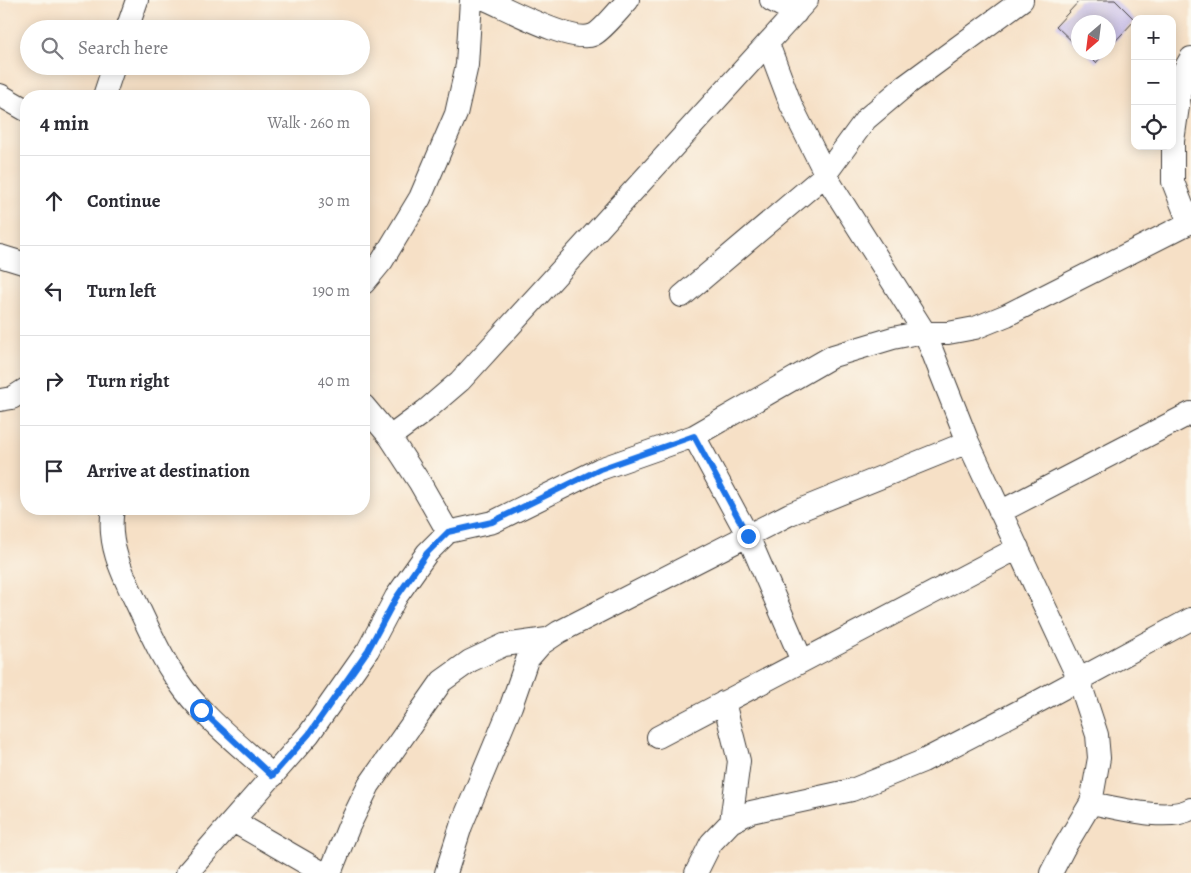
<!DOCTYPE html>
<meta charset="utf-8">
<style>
body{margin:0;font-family:Alegreya,serif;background:#f2f2f3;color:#2b2b33}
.controls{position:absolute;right:15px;top:15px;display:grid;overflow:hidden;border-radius:10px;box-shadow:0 2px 12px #0003}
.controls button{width:45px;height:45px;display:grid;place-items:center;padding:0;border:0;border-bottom:1px solid #e1e1e2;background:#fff;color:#2b2b33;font:25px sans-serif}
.compass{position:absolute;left:1071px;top:15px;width:45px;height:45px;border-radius:50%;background:#fff;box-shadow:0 2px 12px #0003;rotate:208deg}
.stop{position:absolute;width:15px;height:15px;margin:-11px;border:4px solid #1a73e8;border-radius:50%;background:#fff}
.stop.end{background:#1a73e8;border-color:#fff;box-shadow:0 1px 5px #0008}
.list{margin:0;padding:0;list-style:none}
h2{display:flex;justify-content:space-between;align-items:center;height:65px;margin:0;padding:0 20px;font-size:21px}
h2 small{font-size:16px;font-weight:400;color:#7c7c81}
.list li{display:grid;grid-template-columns:32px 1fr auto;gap:15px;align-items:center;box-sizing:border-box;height:90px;padding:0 20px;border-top:1px solid #e1e1e2}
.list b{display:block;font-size:19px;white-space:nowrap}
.list em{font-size:16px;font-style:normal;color:#7c7c81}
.icon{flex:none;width:28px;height:28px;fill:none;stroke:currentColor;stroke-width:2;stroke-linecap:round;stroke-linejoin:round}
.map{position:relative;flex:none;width:1191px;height:873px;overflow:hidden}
.search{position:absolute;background:#fff;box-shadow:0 2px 12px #0003;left:20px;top:20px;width:350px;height:55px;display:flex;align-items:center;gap:12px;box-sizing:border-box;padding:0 18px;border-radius:28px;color:#7c7c81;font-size:19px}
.panel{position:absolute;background:#fff;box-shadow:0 2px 12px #0003;left:20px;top:90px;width:350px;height:425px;border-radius:20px}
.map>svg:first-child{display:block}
.building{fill:#c4b9eb}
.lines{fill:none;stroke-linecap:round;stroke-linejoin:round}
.minor-casing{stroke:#3d3936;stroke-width:24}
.minor{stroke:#fff;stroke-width:22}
.route{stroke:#1a73e8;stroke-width:6}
</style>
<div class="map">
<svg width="1191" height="873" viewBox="0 0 1191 873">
<rect width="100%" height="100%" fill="#fbf7ec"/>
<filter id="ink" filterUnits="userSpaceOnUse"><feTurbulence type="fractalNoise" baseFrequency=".02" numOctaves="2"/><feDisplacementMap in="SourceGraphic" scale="10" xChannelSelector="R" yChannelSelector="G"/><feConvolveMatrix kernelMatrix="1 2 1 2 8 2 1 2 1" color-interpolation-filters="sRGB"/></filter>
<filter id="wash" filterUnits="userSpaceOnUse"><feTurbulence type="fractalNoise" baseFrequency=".0096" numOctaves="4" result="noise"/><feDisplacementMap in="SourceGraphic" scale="20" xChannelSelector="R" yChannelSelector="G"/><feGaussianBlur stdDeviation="1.12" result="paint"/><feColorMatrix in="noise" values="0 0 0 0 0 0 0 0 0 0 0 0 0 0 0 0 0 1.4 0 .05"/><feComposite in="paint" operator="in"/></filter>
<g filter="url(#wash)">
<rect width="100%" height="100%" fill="#f6e0c6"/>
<g id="blocks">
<path class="building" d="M1080,0h35l20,20 -27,29v-27h-30v25l-22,-21z
M1085,52h20l-9,11z"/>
</g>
</g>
<g filter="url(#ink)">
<use href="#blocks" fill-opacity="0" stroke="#3d3936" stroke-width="1"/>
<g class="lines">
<defs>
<path id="minor" d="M487,0c21,9 86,44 106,35 8,-3 28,-27 35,-35
M771,0l25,13
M127,29l10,-29
M768,44l23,61 39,78 95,150 43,109 111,238 18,55 2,23 -8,45 -27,45 -13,25
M0,95l26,15
M104,96l10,-30
M1189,223l-16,-41v-41l10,-69 8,-14
M0,256l26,8
M364,283l18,-22 38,-63 36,-84 11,-49 4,-65
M682,296l143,-121 41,-56 39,-33 117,-86
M0,400l12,-2 14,-9
M364,406l26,31 30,46 28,49
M694,436l54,100 54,125
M390,437l35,-26 35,-30 347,-381
M113,509c-6,33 8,62 22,91 13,27 25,56 43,81 24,36 63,65 95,95
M1000,512l191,-99
M724,702l15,59 -8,61
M658,737l360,-189
M1091,803c26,5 76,19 100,6
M233,821l90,52
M187,873l122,-139 59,-84 28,-53 31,-44 21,-21 45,-10 107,-53 94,-33 139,-80 60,-18 25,-5h30l27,-5 32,-13 184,-93
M330,873l19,-47 20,-41 73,-104 28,-20 34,-16 43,-6
M446,873l15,-47 50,-120 16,-46 14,-16 18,-12 231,-118 178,-72
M696,873l15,-30 20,-21 20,-10 101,-22 71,-29 118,-61 150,-81"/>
</defs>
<use href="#minor" class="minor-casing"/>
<use href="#minor" class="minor"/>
</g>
</g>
<g class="lines" filter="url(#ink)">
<path class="route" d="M201,710l71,66 37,-42 59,-84 28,-52 31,-45 21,-21 44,-10 108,-53 94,-33 54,100"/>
</g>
</svg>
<div class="controls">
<button>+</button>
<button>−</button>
<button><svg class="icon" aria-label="locate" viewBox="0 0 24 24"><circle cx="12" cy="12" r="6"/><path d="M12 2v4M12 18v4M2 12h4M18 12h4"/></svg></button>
</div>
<svg class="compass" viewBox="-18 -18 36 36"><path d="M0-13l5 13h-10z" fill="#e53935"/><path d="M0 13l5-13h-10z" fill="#7c7c81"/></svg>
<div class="stop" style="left:201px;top:710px"></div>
<div class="stop end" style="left:748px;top:536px"></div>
<div class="search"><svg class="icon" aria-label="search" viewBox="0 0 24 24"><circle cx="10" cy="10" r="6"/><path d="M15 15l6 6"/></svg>Search here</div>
<section class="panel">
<h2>4 min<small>Walk · 260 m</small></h2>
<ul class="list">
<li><svg class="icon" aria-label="ahead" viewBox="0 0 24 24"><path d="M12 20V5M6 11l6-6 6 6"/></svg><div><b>Continue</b></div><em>30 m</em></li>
<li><svg class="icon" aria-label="left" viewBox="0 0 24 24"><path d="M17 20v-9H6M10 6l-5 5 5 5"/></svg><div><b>Turn left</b></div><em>190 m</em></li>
<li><svg class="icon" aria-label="right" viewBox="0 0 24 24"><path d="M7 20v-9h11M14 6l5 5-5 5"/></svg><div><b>Turn right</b></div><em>40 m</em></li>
<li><svg class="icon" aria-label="arrive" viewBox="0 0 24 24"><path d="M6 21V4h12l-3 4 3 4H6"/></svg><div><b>Arrive at destination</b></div></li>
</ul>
</section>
</div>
